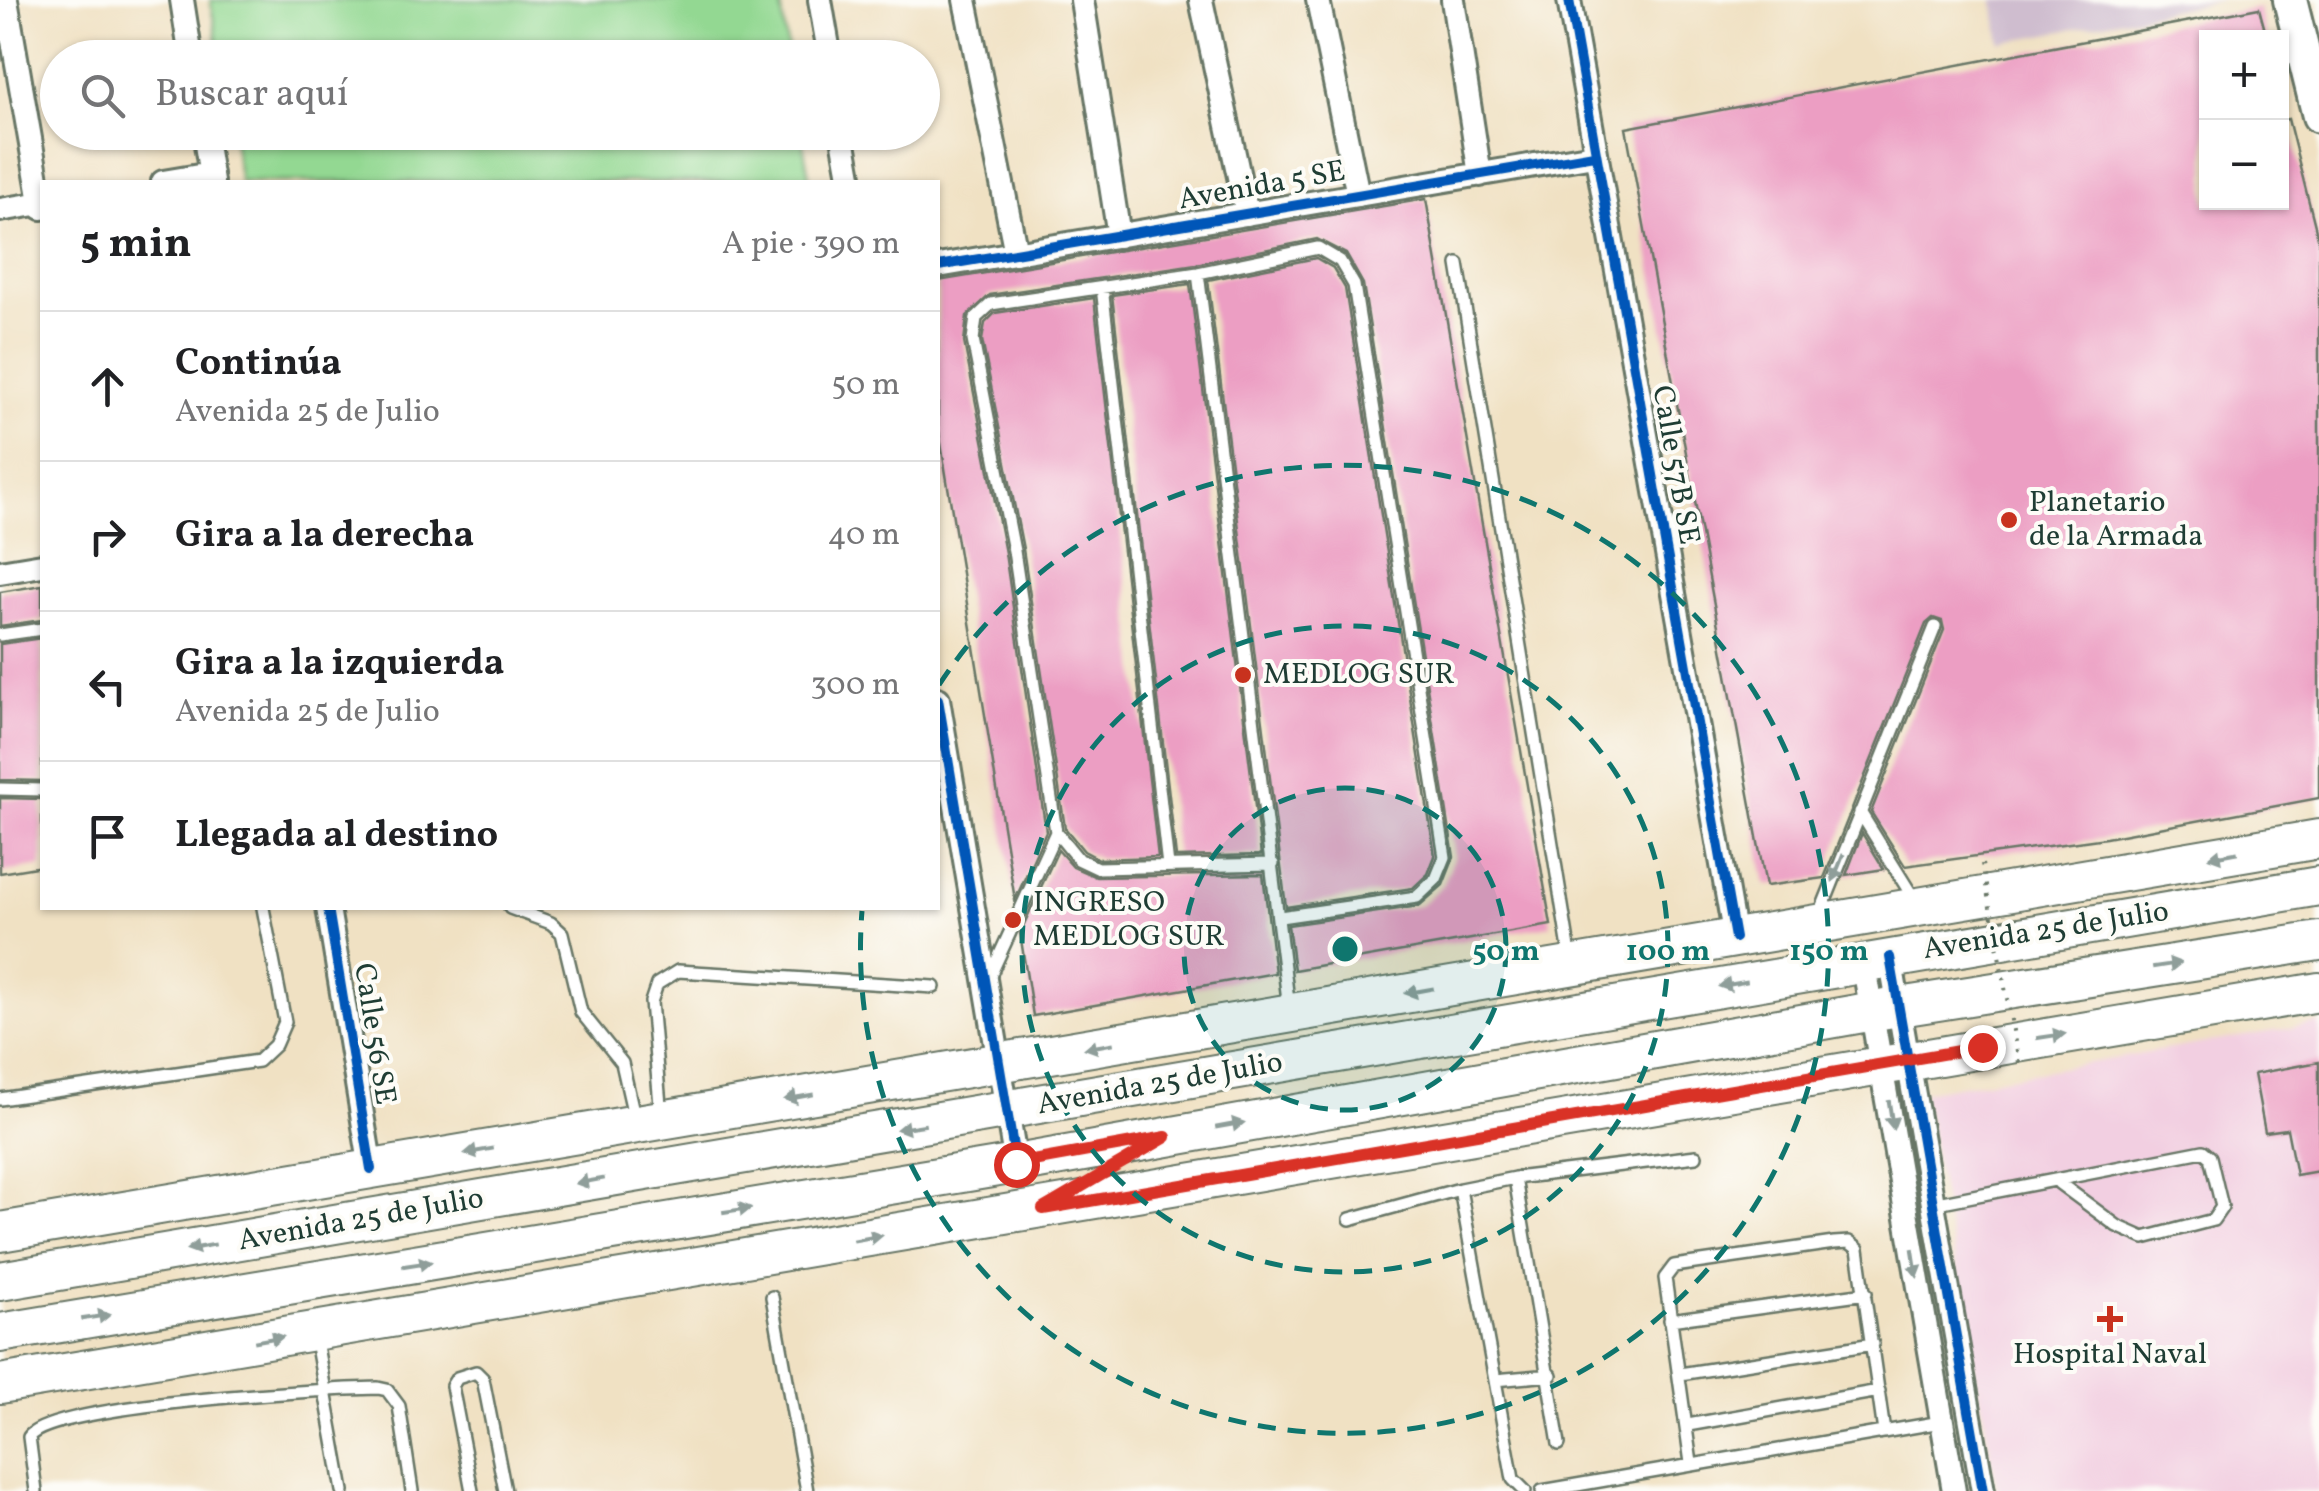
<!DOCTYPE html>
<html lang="es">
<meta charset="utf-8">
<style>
body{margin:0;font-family:Vollkorn,serif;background:#f2f2f2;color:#202124}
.controls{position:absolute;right:30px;top:30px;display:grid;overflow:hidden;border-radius:0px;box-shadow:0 2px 8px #0004}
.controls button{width:90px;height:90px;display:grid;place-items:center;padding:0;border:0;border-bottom:2px solid #e0e0e0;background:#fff;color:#202124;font:50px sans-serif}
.stop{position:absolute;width:30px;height:30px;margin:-22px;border:8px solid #d93025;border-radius:50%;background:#fff}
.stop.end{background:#d93025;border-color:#fff;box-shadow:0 2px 10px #0008}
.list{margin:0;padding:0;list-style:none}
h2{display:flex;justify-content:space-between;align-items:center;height:130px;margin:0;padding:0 40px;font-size:42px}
h2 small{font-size:32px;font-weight:400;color:#757577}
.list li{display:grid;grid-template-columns:65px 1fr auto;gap:30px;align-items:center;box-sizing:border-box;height:150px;padding:0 40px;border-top:2px solid #e0e0e0}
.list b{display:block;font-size:38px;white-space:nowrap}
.list p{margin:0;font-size:32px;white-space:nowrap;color:#757577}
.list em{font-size:32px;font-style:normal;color:#757577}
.icon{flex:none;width:55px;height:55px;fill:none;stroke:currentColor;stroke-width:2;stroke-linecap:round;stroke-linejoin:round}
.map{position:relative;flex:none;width:2319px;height:1491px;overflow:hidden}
.search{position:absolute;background:#fff;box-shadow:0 2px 8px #0004;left:40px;top:40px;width:900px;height:110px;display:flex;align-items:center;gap:25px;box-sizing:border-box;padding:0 35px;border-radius:55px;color:#757577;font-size:38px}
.panel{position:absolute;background:#fff;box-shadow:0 2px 8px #0004;left:40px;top:180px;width:900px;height:730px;border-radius:0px}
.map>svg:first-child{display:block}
.built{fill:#f2cfe1}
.industrial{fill:#cfbdcf}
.green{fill:#93d892;stroke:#598a63;stroke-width:2.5}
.building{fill:#ec9ec3}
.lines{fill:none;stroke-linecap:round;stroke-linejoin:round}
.service-casing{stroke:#687666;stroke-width:16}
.minor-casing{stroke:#687666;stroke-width:28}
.secondary-casing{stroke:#687666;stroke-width:38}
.primary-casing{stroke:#687666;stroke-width:42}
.service{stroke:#fff;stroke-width:11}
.minor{stroke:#fff;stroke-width:22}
.secondary{stroke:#fff;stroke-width:32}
.primary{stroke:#fff;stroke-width:38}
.path-bridge{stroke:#687666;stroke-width:4;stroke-dasharray:2.5 8;stroke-linecap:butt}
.cycleway-casing{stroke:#fdfcf7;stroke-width:16}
.cycleway{stroke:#0057b8;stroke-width:10}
.oneway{fill:#8f9e9a}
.route{stroke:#d93025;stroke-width:12}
.ring{fill:none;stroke:#0f766e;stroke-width:5;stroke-dasharray:18 12}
.poi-dot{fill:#c8321e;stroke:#fdfcf7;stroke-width:4}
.labels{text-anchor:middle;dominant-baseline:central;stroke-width:8;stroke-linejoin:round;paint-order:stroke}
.street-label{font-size:30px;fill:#1f3d34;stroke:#fdfcf7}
.poi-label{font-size:30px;fill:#1f3d34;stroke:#fdfcf7;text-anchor:start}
.centre{fill:#0f766e;stroke:#fdfcf7;stroke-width:5}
.ring-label{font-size:30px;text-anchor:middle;font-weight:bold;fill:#0f766e;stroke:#fdfcf7;stroke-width:8;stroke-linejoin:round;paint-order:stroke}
</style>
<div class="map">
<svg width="2319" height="1491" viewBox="0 0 2319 1491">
<rect width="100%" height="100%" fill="#fdfcf7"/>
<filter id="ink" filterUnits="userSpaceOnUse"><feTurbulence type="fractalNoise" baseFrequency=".01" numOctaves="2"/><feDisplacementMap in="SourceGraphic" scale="20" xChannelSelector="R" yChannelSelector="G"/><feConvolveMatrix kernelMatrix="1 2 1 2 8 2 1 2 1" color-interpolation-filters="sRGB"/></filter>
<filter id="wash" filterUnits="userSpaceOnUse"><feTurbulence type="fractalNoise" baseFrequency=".0048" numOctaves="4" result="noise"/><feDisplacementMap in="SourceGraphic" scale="40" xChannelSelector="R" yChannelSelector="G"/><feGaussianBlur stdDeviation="2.25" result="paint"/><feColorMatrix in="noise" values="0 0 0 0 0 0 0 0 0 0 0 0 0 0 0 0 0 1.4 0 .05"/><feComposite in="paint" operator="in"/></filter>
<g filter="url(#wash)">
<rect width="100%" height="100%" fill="#f0e1c3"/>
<path class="built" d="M2319,1023v468h-321l-75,-399z"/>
<path class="industrial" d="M1993,0h229l-221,43z"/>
<path class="green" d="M210,0h570l9,57h-569z
M232,133h569l9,49h-570z"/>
<g id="blocks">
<path class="building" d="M2259,8l8,30h-61v164h76v-82l6,-1 31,123v556l-213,40 -201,28 -34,-54 73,-182 -2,-9 -9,-3 -7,6 -102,254 -58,8 -140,-758z
M1426,199l125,726 -257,45 -6,-45 131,-19 24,-21 11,-28 -91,-573 -17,-30 -29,-15 -121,25 -206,31 -23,21 -3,26 41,211 41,278 -31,69 -77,-475v-144z
M1316,258l17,10 12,20 90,568 -7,18 -15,14 -127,19 -78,-627z
M1190,284l71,571 -85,2 -64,-562z
M1094,298l64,559 -59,2 -15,-8 -19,-23 -42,-279 -41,-209 3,-17 10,-10z
M42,585v35l-42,6v-34z
M42,638v143l-42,-1v-136z
M0,798l42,1v67l-42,7z
M1862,833l22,36 -38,6z
M1058,850l15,17 23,10 167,-3 12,99 -242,43 -13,-83z
M2319,1062v109l-23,4 -9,-46 -22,3 -11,-58z"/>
</g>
</g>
<g filter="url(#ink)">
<use href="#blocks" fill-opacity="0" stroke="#687666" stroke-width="2.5"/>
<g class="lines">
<defs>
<path id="service" d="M1458,264l113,697
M1198,273l91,735
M1102,287l66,579
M0,635l42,-6
M0,789l42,1
M1860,812l56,90
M1273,864l-176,4 -19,-9 -22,-27 -42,-281 -41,-211 3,-22 15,-14 207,-31 120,-25 22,13 14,24 91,572 -9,22 -19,18 -137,20
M510,908l41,15 11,10 19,79 41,51 13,57
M1819,916l116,-289
M989,978l67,-146
M0,1099l258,-38 17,-16 10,-23 -22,-114
M661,1116l-10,-114 6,-18 21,-13 256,16
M1515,1178l44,266
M1460,1189l55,-11 181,-22
M1932,1204l271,-53 7,6 12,50 -9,13 -69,18 -27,-12 -58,-43
M1350,1219l110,-30 53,290 12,12
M772,1297l35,194
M1670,1320l196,-27
M315,1335l28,156
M1680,1374l193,-30
M1495,1380l56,-5
M1688,1425l191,-34
M1691,1463l-26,-185 9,-12 160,-23 15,-1 9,7 26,183
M36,1491l-7,-54c20,-33 299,-48 349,-49l9,2 12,16 13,85
M472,1491l-20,-105 5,-8 19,-6 7,7 22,112
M1542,1491l399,-69"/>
<path id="minor" d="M6,0l36,208
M182,0l9,58
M820,0l10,58
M965,0l51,253
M1082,0l37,236
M1201,0l46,214
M1318,0l40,195
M1453,0l27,175
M1569,0l166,938
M204,132l8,50
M842,132l9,50
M163,182l48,-8
M0,210l42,-7
M938,266l656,-111
M0,572l42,-7
M938,699l78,465
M328,908l43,261
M1890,957l93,534
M1863,961l91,530"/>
<path id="secondary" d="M2290,0l29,116"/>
<path id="primary" d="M0,1232l2319,-393
M0,1281l2319,-395
M0,1333l1016,-169 858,-153 445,-70
M0,1384l2319,-392"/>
</defs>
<use href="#service" class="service-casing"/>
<use href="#minor" class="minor-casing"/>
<use href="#secondary" class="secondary-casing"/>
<use href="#primary" class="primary-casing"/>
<use href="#service" class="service"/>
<use href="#minor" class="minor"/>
<use href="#secondary" class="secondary"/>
<use href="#primary" class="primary"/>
<path class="path-bridge" d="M1982,864l37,199"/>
<defs>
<path id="cycleway" d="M1569,0l166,938
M938,266l656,-111
M938,699l78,465
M328,908l43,261
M1890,957l93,534"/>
</defs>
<use href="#cycleway" class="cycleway-casing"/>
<use href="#cycleway" class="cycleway"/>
</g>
<defs><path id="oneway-solid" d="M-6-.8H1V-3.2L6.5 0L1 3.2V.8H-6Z" transform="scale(2.5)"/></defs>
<g class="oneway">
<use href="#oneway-solid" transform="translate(2223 855) rotate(170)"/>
<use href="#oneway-solid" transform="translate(1838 868) rotate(112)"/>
<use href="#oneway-solid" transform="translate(2167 965) rotate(-9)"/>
<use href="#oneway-solid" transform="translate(1733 984) rotate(170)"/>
<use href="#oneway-solid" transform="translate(1419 991) rotate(170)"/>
<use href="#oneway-solid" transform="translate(2051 1036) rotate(-9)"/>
<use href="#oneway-solid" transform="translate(1099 1046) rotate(170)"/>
<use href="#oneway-solid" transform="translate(799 1097) rotate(170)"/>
<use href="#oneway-solid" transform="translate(1891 1115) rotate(81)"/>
<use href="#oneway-solid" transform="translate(1230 1125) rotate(-10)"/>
<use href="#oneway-solid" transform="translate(911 1127) rotate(171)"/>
<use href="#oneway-solid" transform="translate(479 1151) rotate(170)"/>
<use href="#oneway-solid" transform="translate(590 1181) rotate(170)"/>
<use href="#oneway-solid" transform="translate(737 1210) rotate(-9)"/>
<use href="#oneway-solid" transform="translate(868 1238) rotate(-10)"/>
<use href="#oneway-solid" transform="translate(201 1247) rotate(170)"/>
<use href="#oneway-solid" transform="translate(1915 1263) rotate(81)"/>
<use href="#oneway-solid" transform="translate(417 1264) rotate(-9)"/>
<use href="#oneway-solid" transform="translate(96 1317) rotate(-9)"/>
<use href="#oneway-solid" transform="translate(269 1339) rotate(-10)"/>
</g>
</g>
<g class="lines" filter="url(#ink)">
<path class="route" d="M1016,1164l150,-27 -123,72 939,-162"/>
</g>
<circle cx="1345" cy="949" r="161" fill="#0f766e" fill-opacity=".12"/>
<g class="ring">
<circle cx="1345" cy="949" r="161"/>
<circle cx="1345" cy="949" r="323"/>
<path d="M939 685A484 484 0 1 1 862 911"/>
</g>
<g class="poi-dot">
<circle cx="2009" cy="520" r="10"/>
<circle cx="1243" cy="675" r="10"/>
<circle cx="1013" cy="920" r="10"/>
<path d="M2105 1304h10v10h10v10h-10v10h-10v-10h-10v-10h10z"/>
</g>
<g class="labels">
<g class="street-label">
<text transform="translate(1262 186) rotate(-10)">Avenida 5 SE</text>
<text transform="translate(1675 465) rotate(80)">Calle 57B SE</text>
<text transform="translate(2046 931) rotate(-9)">Avenida 25 de Julio</text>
<text transform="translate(374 1034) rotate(81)">Calle 56 SE</text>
<text transform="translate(1160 1084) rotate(-10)">Avenida 25 de Julio</text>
<text transform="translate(361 1220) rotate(-10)">Avenida 25 de Julio</text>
</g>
<g class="poi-label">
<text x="2029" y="503">Planetario<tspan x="2029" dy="34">de la Armada</tspan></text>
<text x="1263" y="675">MEDLOG SUR</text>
<text x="1033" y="903">INGRESO<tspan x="1033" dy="34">MEDLOG SUR</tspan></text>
<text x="2110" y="1355" text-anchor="middle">Hospital Naval</text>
</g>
</g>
<circle cx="1345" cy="949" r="15" class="centre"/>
<g class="ring-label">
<text x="1506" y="960">50 m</text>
<text x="1668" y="960">100 m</text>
<text x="1829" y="960">150 m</text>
</g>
</svg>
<div class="controls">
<button>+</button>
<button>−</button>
</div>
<div class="stop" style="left:1016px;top:1164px"></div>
<div class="stop end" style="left:1982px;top:1047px"></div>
<div class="search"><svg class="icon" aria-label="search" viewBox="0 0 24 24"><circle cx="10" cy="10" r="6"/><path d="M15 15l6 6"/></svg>Buscar aquí</div>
<section class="panel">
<h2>5 min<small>A pie · 390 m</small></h2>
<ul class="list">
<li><svg class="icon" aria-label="ahead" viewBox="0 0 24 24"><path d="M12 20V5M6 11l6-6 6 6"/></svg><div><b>Continúa</b><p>Avenida 25 de Julio</p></div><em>50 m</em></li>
<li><svg class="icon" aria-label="right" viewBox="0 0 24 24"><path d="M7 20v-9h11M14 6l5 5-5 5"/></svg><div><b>Gira a la derecha</b></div><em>40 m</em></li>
<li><svg class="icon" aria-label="left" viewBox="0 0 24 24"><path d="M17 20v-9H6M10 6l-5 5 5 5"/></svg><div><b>Gira a la izquierda</b><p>Avenida 25 de Julio</p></div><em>300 m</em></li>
<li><svg class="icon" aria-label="arrive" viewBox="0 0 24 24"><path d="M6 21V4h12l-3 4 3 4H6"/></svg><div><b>Llegada al destino</b></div></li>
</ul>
</section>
</div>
